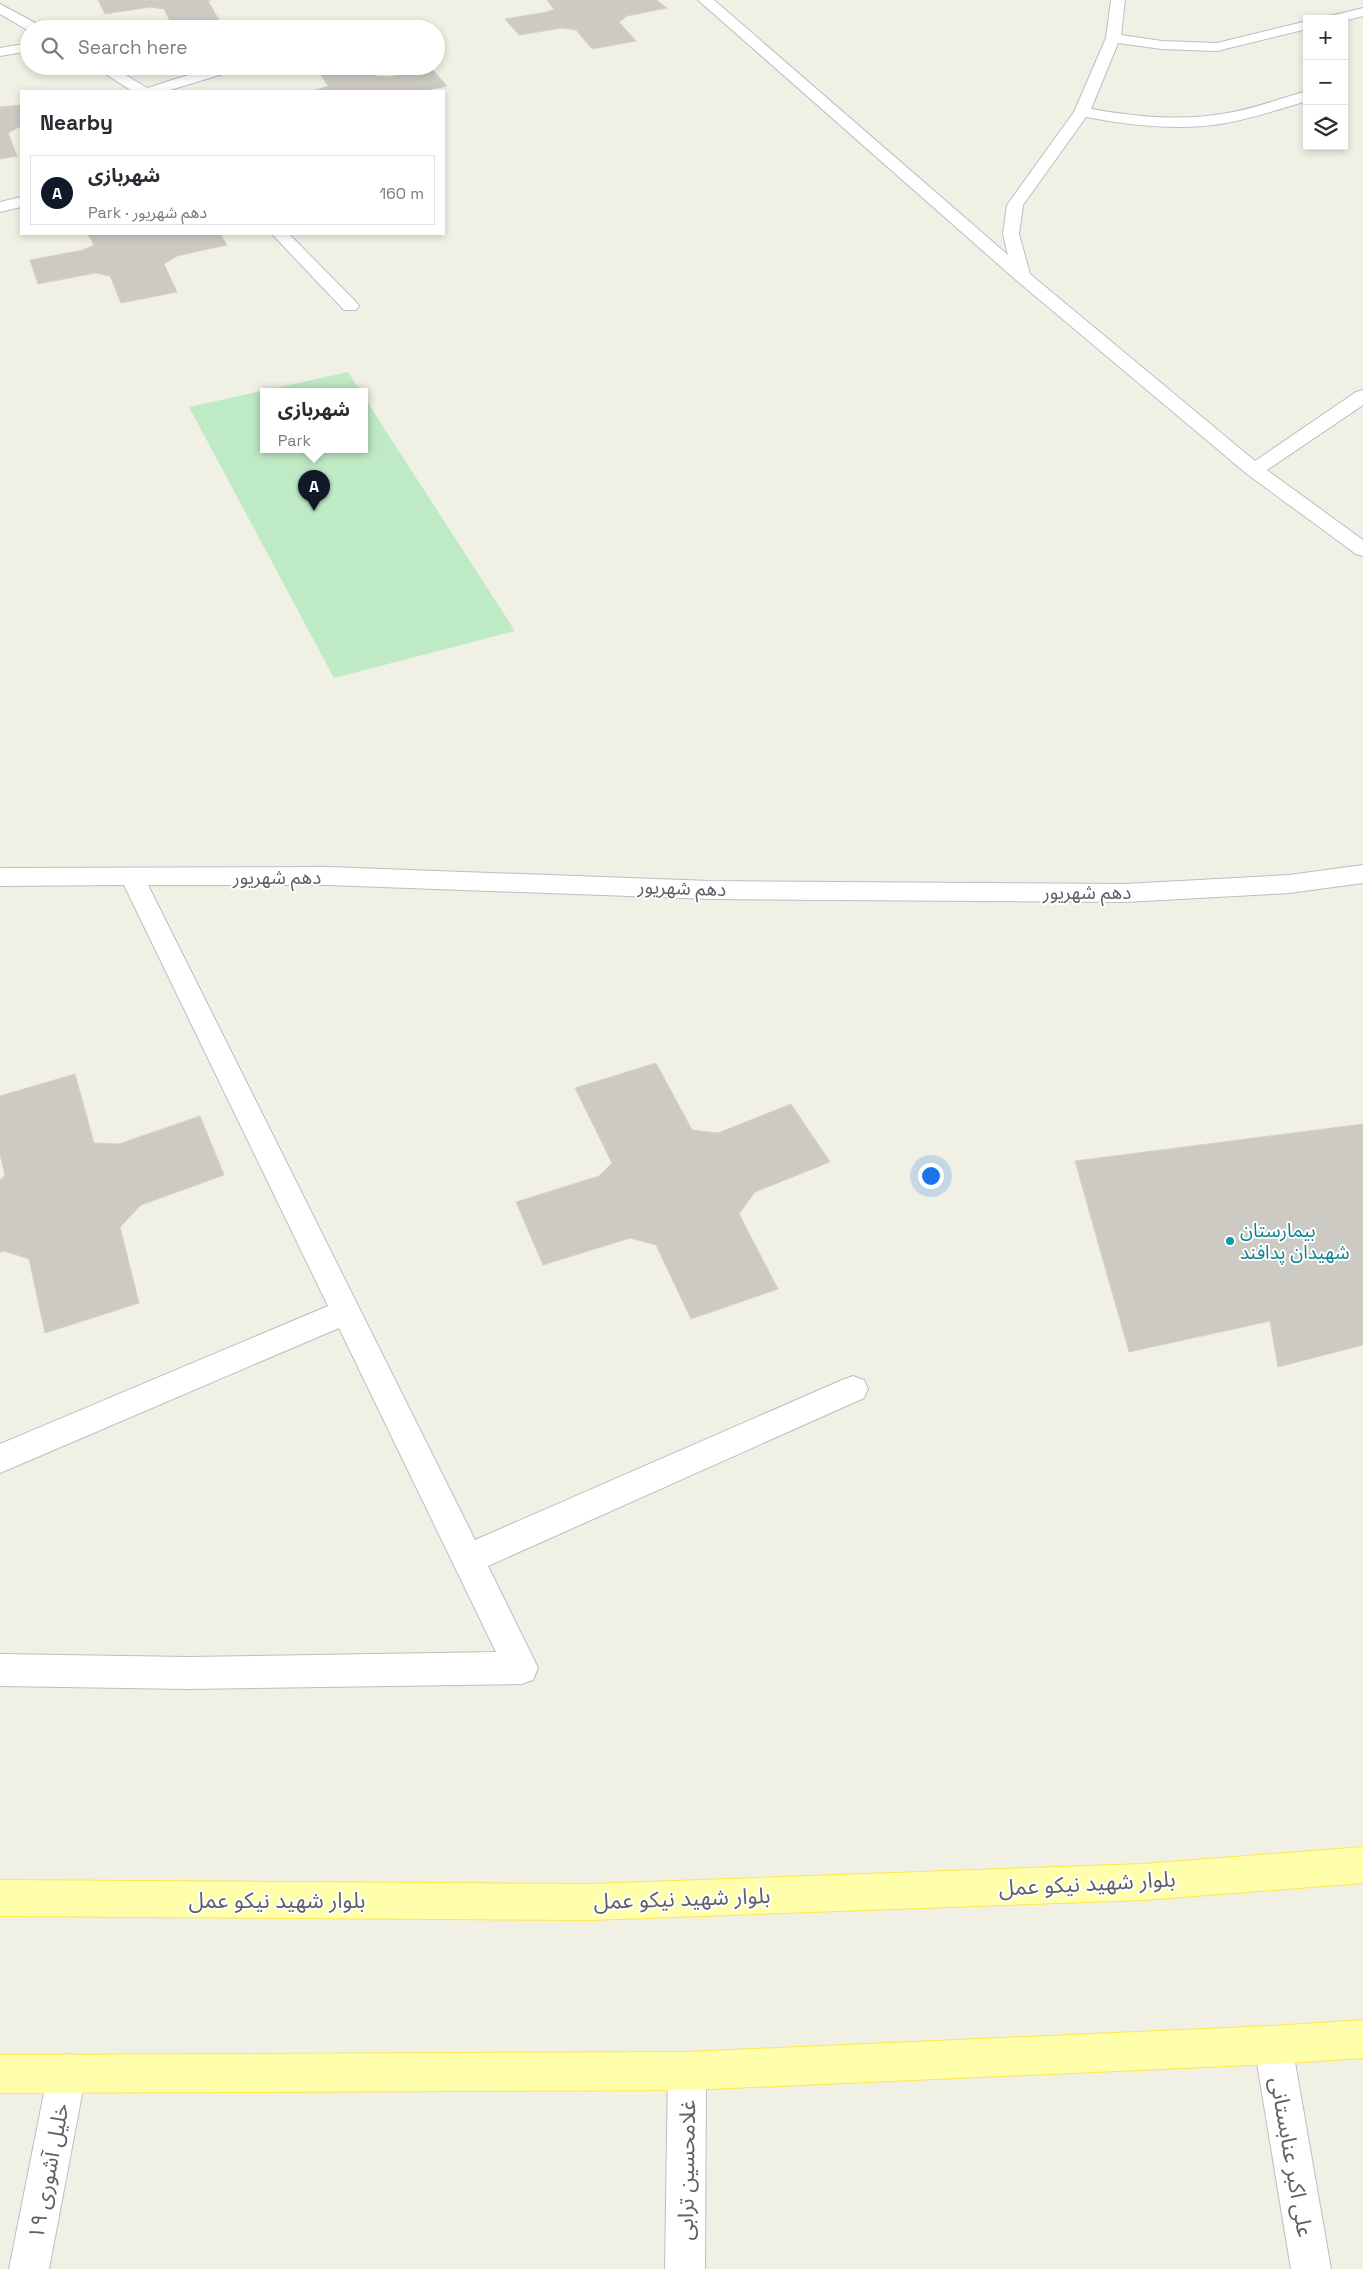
<!DOCTYPE html>
<meta charset="utf-8">
<style>
body{margin:0;font-family:"Space Grotesk","Noto Sans Arabic",sans-serif;background:#f2f2f3;color:#2b2b33}
.controls{position:absolute;right:15px;top:15px;display:grid;overflow:hidden;border-radius:0px;box-shadow:0 2px 8px #0003}
.controls button{width:45px;height:45px;display:grid;place-items:center;padding:0;border:0;border-bottom:1px solid #e1e1e2;background:#fff;color:#2b2b33;font:25px sans-serif}
.you{position:absolute;left:930px;top:1175px;width:18px;height:18px;margin:-12px;border:4px solid #fff;border-radius:50%;background:#1a73e8;box-shadow:0 0 0 8px #1a73e833}
.badge{display:grid;place-items:center;width:32px;height:32px;border-radius:50%;background:#111827;color:#fff;font-size:16px;font-weight:700}
.pin{position:absolute;translate:-50% -41px;filter:drop-shadow(0 1px 2px #0008)}
.pin::after{content:'';position:absolute;top:26px;width:18px;height:15px;background:inherit;clip-path:polygon(0 0,100% 0,50% 100%)}
.popup{position:absolute;left:260px;top:388px;width:108px;height:65px;box-sizing:border-box;display:grid;place-content:center;border-radius:0px;background:#fff;filter:drop-shadow(0 1px 4px #0005);font-size:16px;white-space:nowrap;color:#7c7c81}
.popup b{font-size:19px;color:#2b2b33}
.popup::after{content:'';position:absolute;left:50%;top:100%;margin-left:-10px;border:10px solid transparent;border-top-color:#fff}
.list{margin:0;padding:0;list-style:none}
h2{display:flex;justify-content:space-between;align-items:center;height:65px;margin:0;padding:0 20px;font-size:21px}
h2 small{font-size:16px;font-weight:400;color:#7c7c81}
.list li{display:grid;grid-template-columns:32px 1fr auto;gap:15px;align-items:center;box-sizing:border-box;height:70px;margin:0 10px 10px;padding:0 10px;border:1px solid #e1e1e2;border-radius:0px}
.list b{display:block;font-size:19px;white-space:nowrap}
.list p{margin:0;font-size:16px;white-space:nowrap;color:#7c7c81}
.list em{font-size:16px;font-style:normal;color:#7c7c81}
.icon{flex:none;width:28px;height:28px;fill:none;stroke:currentColor;stroke-width:2;stroke-linecap:round;stroke-linejoin:round}
.map{position:relative;flex:none;width:1363px;height:2269px;overflow:hidden}
.search{position:absolute;background:#fff;box-shadow:0 2px 8px #0003;left:20px;top:20px;width:425px;height:55px;display:flex;align-items:center;gap:12px;box-sizing:border-box;padding:0 18px;border-radius:28px;color:#7c7c81;font-size:19px}
.panel{position:absolute;background:#fff;box-shadow:0 2px 8px #0003;left:20px;top:90px;width:425px;height:145px;border-radius:0px}
.map>svg:first-child{display:block}
.green{fill:#bfeac6}
.building{fill:#cccac2;stroke:#d6d3c3}
.lines{fill:none;stroke-linecap:round;stroke-linejoin:round}
.minor-casing{stroke:#bcbec5;stroke-width:2}
.major-casing{stroke:#fee750;stroke-width:2}
.minor{fill:#fff;fill-rule:evenodd}
.major{fill:#fffeab;fill-rule:evenodd}
.culture-dot{fill:#0f9aa8;stroke:#fff;stroke-width:2}
.labels{text-anchor:middle;dominant-baseline:central;stroke-width:4;stroke-linejoin:round;paint-order:stroke}
.street-label{font-size:19px;fill:#5d6067;stroke:#fff}
.culture-label{font-size:19px;fill:#0d838f;stroke:#fff;text-anchor:start}
.near-street-label{font-size:22px;fill:#5d6067;stroke:#fff}
</style>
<div class="map">
<svg width="1363" height="2269" viewBox="0 0 1363 2269">
<rect width="100%" height="100%" fill="#f0f0e5"/>
<path class="green" d="M348,372l13,20h-97v58h100v-53l151,234 -181,47 -145,-271z"/>
<path class="building" d="M98,0h113l-3,1 11,19 -46,7 -9,-18 -13,-2 -46,7z
M547,0h110l10,8 -40,8 -8,6 17,19 -44,8 -16,-19 -14,-2 -43,7 -14,-16 42,-7 7,-3z
M315,66h52l8,10 14,1 42,-9 16,18 -25,5h-109l15,-5z
M21,105v21l-13,7 9,23 -17,3v-52z
M88,234h132l7,11 -50,11 -13,8 13,28 -56,11 -11,-27 -15,-3 -57,11 -8,-24 53,-10 11,-5z
M656,1063l36,67 26,3 73,-29 39,58 -75,30 -16,22 39,75 -87,30 -35,-74 -26,-7 -87,27 -27,-63 83,-26 13,-13 -37,-75z
M75,1074l19,69 25,1 81,-28 24,59 -83,30 -21,22 19,76 -94,30 -16,-74 -25,-8 -4,1v-72l5,-4 -5,-22v-58z
M1363,1124v221l-85,22 -8,-46 -141,31 -54,-191z"/>
<g class="lines">
<defs>
<path id="minor" d="M698,0h16l294,255 -5,-21 4,-29 67,-93 32,-74 5,-38h14l-4,35 41,6 55,2 90,-22v8l-90,22 -55,-2 -44,-6 -27,66c47,8 94,13 142,3 25,-5 49,-14 74,-21v10c-31,9 -62,20 -94,24 -42,5 -85,0 -127,-8l-63,88 -4,29 11,40 225,187 101,-69 7,-2v15l-96,65 96,70v16l-7,-2 -109,-80 -231,-194z
M0,4l41,22 2,3h-14v2l-29,-17z
M1363,8v8l-19,5v-2h-16l2,-3z
M29,43v8l-29,5v-8z
M93,66h18l36,22 70,-22h24l-2,3 -72,22h-35z
M21,197v10l-21,5v-10z
M272,234h17l67,68 3,4 -3,4h-12z
M1363,865v18l-74,10 -164,9 -415,-3 -382,-14h-180l327,655 367,-160 11,-4 11,4 4,9 -4,9 -376,168 50,102 -5,12 -12,4 -333,5 -188,-3v-32l188,3 308,-5 -157,-324 -339,145v-29l328,-138 -204,-421 -124,1v-18l328,-1 382,14 415,3 164,-9z
M1273,2026l13,6 6,13 39,224h-40l-37,-224 6,-13z
M687,2052l14,5 5,14 -1,198h-40l3,-198 5,-14z
M67,2054l14,5 5,14 -37,196h-40l39,-196 5,-14z"/>
<path id="major" d="M1363,1847v36l-220,17 -552,20 -591,-4v-36l591,4 552,-20z
M1363,2020v38l-90,6 -586,26 -687,3v-38l687,-3 586,-26z"/>
</defs>
<use href="#minor" class="minor-casing"/>
<use href="#major" class="major-casing"/>
<use href="#minor" class="minor"/>
<use href="#major" class="major"/>
</g>
<circle class="culture-dot" cx="1230" cy="1241" r="5"/>
<g class="labels">
<g class="street-label">
<text x="277" y="877">دهم شهریور</text>
<text transform="translate(682 888) rotate(2)">دهم شهریور</text>
<text x="1087" y="892">دهم شهریور</text>
</g>
<g class="culture-label">
<text x="1240" y="1230">بیمارستان<tspan x="1240" dy="22">شهیدان پدافند</tspan></text>
</g>
<g class="near-street-label">
<text transform="translate(1087 1883) rotate(-3)">بلوار شهید نیکو عمل</text>
<text transform="translate(682 1898) rotate(-2)">بلوار شهید نیکو عمل</text>
<text x="277" y="1900">بلوار شهید نیکو عمل</text>
<text transform="translate(1292 2157) rotate(80)">علی اکبر عنابستانی</text>
<text transform="translate(686 2170) rotate(-89)">غلامحسین ترابی</text>
<text transform="translate(48 2171) rotate(-79)">خلیل آشوری ۱۹</text>
</g>
</g>
</svg>
<div class="controls">
<button>+</button>
<button>−</button>
<button><svg class="icon" aria-label="layers" viewBox="0 0 24 24"><path d="M12 4l9 5-9 5-9-5zM3 14l9 5 9-5"/></svg></button>
</div>
<div class="you"></div>
<div class="pin badge" style="left:314px;top:511px">A</div>
<div class="popup"><b>شهربازی</b>Park</div>
<div class="search"><svg class="icon" aria-label="search" viewBox="0 0 24 24"><circle cx="10" cy="10" r="6"/><path d="M15 15l6 6"/></svg>Search here</div>
<section class="panel">
<h2>Nearby<small></small></h2>
<ul class="list">
<li><span class="badge">A</span><div><b>شهربازی</b><p>Park · دهم شهریور</p></div><em>160 m</em></li>
</ul>
</section>
</div>
